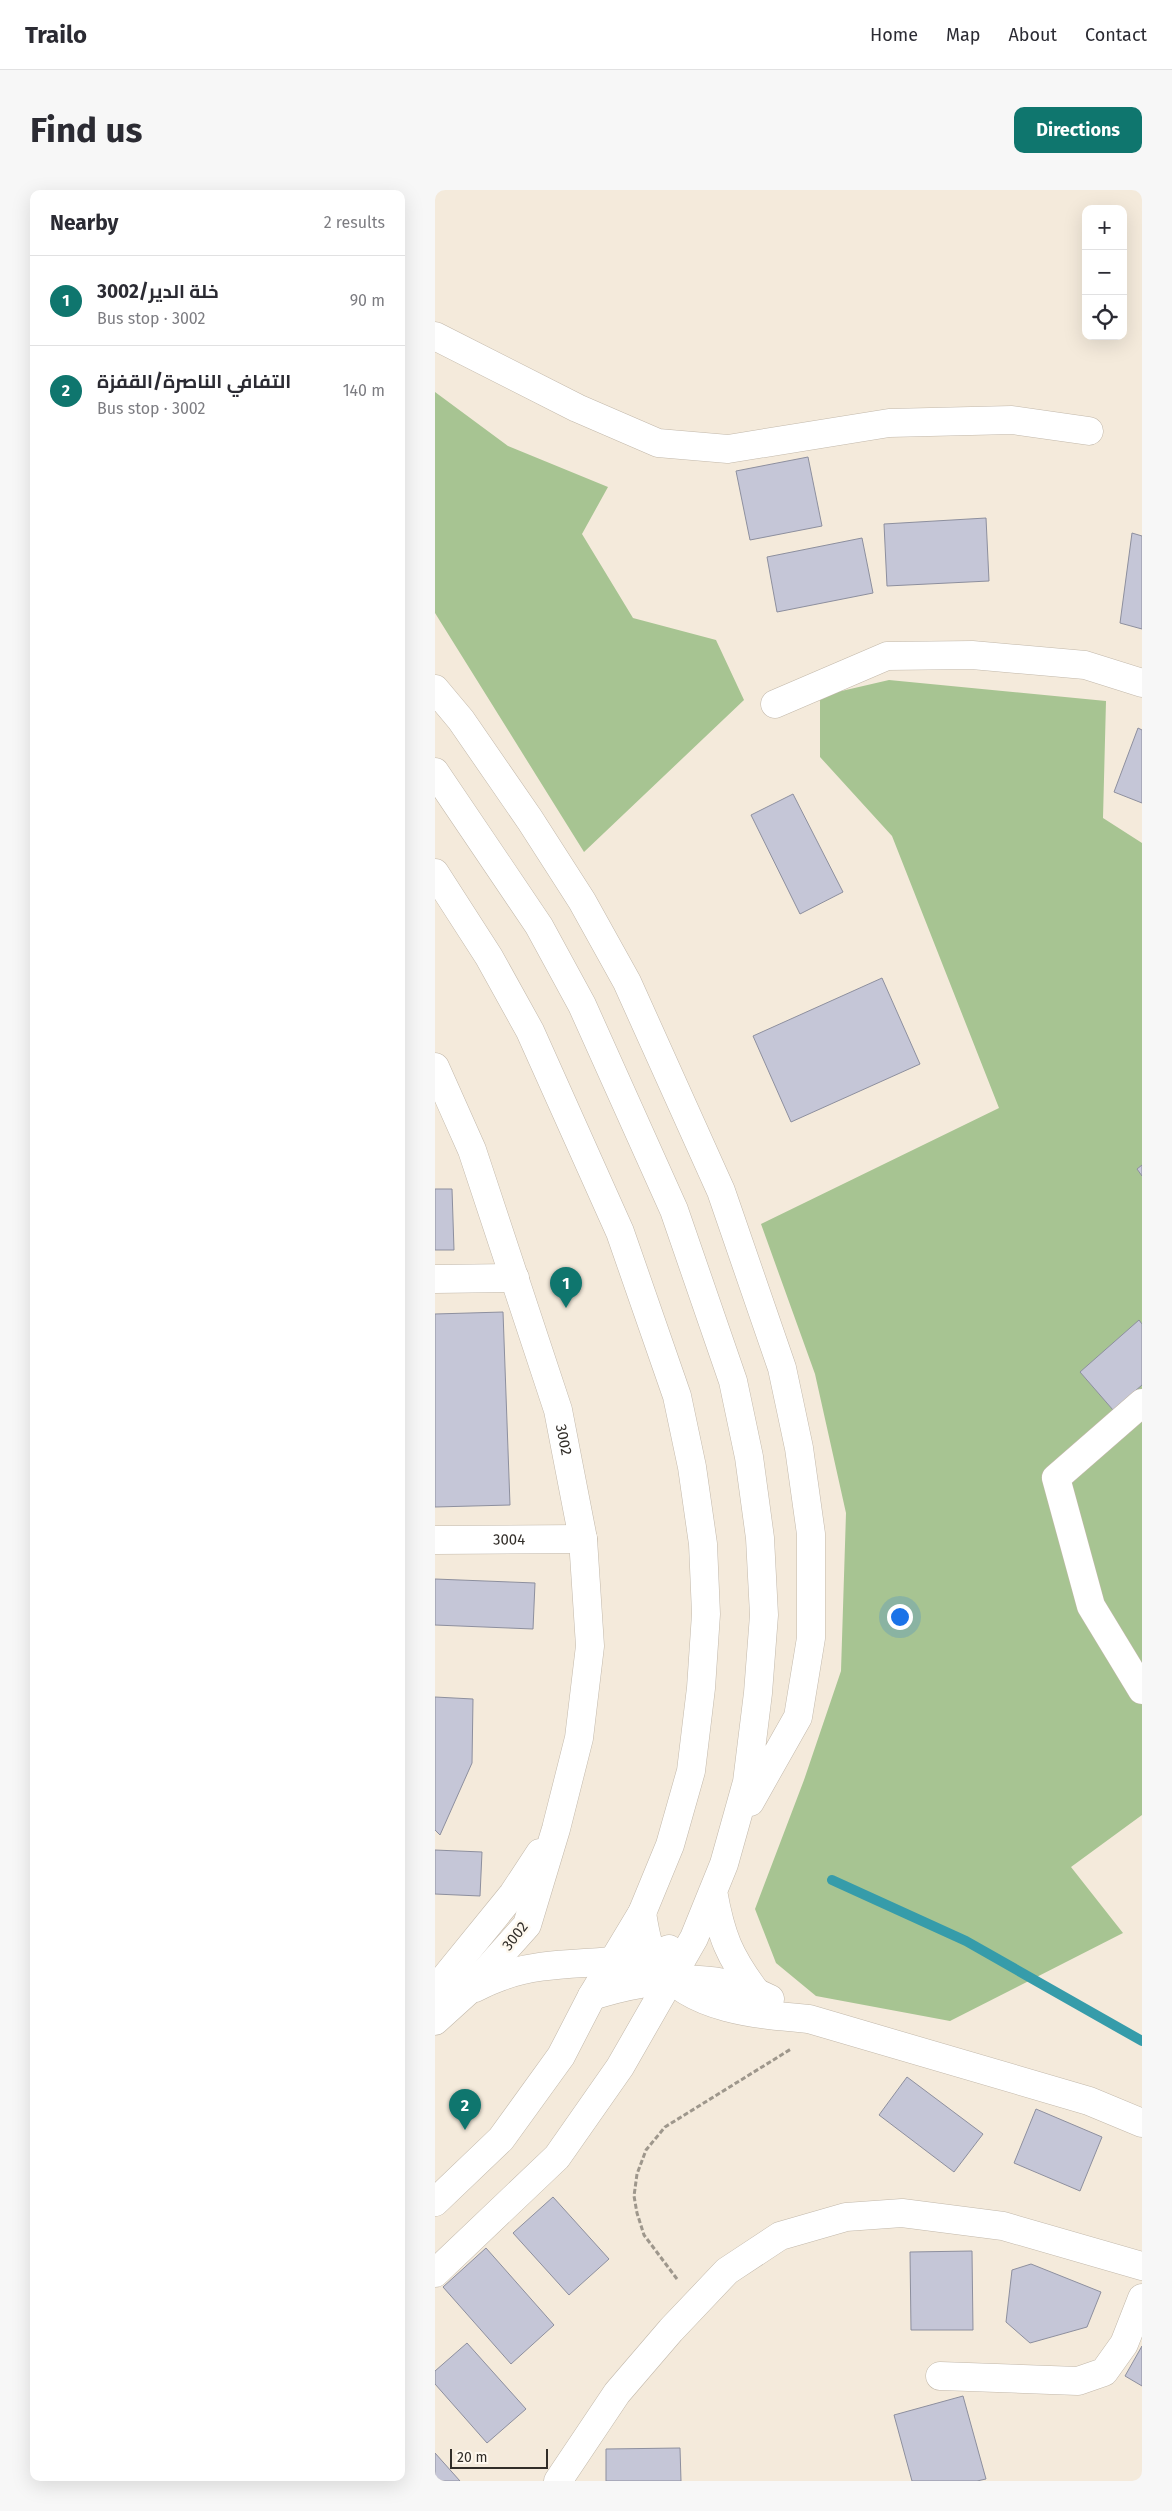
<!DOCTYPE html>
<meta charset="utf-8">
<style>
body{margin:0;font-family:"Fira Sans",Cairo,sans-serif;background:#f7f7f7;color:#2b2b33}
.controls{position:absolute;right:15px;top:15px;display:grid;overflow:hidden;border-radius:10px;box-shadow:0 5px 20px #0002}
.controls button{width:45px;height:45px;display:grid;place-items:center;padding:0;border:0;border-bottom:1px solid #e1e1e2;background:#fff;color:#2b2b33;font:25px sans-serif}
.scale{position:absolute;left:15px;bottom:12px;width:98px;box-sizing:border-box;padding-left:5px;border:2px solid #312d28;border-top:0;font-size:14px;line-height:18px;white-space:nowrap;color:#312d28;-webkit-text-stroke:4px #fef8ee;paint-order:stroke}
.you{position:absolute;left:464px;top:1426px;width:18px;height:18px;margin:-12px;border:4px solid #fff;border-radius:50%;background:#1a73e8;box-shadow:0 0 0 8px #1a73e833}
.badge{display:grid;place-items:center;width:32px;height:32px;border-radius:50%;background:#0f766e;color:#fff;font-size:16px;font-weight:700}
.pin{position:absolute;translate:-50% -41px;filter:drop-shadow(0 1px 2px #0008)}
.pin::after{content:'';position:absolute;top:26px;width:18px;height:15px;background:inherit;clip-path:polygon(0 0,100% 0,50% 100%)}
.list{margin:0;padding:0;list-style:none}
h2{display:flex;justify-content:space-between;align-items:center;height:65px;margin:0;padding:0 20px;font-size:21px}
h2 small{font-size:16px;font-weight:400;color:#7c7c81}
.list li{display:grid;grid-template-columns:32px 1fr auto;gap:15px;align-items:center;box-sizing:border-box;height:90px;padding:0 20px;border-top:1px solid #e1e1e2}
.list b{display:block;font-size:19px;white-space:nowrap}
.list p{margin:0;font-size:16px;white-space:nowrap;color:#7c7c81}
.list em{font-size:16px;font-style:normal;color:#7c7c81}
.icon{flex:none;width:28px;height:28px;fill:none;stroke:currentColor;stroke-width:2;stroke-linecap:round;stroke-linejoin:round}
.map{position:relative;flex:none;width:707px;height:2291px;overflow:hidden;border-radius:10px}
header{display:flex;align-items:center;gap:30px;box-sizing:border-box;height:70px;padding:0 25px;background:#fff;border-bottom:1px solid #e1e1e2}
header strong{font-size:24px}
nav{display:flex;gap:28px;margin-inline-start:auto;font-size:18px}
.intro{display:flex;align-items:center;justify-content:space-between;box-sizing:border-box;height:120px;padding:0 30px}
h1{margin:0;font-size:35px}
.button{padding:12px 22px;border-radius:10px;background:#0f766e;color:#fff;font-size:18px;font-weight:700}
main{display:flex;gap:30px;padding:0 30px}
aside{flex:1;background:#fff;border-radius:10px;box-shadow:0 5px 20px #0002}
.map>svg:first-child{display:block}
.green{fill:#a7c492}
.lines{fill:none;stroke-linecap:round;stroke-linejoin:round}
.stream{stroke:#369caa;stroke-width:10}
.building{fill:#c5c6d7;stroke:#8d8f9e}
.minor-casing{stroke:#c2b8aa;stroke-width:29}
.highway-casing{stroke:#c2b8aa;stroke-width:29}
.path{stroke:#9e978c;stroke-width:3;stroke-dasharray:5 2.5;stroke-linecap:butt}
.minor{stroke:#fff;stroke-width:28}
.highway{stroke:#fff;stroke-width:28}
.labels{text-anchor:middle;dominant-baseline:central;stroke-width:5;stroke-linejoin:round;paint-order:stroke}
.street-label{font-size:15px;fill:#312d28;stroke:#fef8ee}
</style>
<header>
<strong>Trailo</strong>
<nav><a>Home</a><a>Map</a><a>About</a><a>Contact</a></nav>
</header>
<div class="intro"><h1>Find us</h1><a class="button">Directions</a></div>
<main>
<aside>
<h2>Nearby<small>2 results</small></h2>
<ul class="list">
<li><span class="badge">1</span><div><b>خلة الدير/3002</b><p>Bus stop · 3002</p></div><em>90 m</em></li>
<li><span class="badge">2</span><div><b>التفافي الناصرة/القفزة</b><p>Bus stop · 3002</p></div><em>140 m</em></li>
</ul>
</aside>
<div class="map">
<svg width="707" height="2291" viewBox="0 0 707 2291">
<rect width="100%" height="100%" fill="#f4eadb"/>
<path class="green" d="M0,202l73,54 100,41 -26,47 51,84 83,22 28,60 -160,152 -149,-239z
M454,490l217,21 -3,117 39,25v972l-71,52 52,66 -173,88 -134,-25 -40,-33 -21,-54 49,-129 37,-109 5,-158 -31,-139 -54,-150 238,-116 -107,-272 -72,-79v-61z"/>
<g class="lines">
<path class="stream" d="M397,1690l134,61 176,100"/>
</g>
<path class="building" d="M373,267l14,69 -72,14 -14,-69z
M551,328l3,63 -102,5 -3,-62z
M697,343l10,3v93l-22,-6z
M427,348l11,55 -96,19 -10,-55z
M703,538l4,2v73l-28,-11z
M358,604l50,98 -43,22 -49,-99z
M447,788l38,86 -129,58 -38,-86z
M707,975v11l-5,-7z
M0,999h17l2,61h-19z
M68,1122l7,193 -75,2v-193z
M704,1130l3,4v61l-29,25 -33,-38z
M0,1389l100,4 -2,46 -98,-4z
M0,1507l38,2 -1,64 -32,72 -5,-5z
M0,1660l47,2 -2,44 -45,-2z
M472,1887l76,57 -29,38 -75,-57z
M601,1919l66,28 -22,54 -66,-28z
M118,2007l56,62 -40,36 -56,-62z
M51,2058l68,77 -43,39 -68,-77z
M537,2061l1,79h-62l-1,-78z
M596,2074l70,28 -14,35 -57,16 -24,-21 6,-52z
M32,2153l59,66 -39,34 -52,-59v-13z
M707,2156v40l-17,-10z
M528,2206l23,83 -9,2h-65l-18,-66z
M245,2258l1,33h-75v-32z
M0,2263l25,28h-25z"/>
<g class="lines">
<defs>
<g id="minor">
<path d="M0,146l142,72 81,35 70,6 161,-26 123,-3 77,11"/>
<path d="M340,514l112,-48 85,-1 113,10 57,18"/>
<path id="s1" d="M0,877l37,83 86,260 25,129 7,107 -11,92 -23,91 -29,96 -60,67 -32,29"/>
<path d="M0,1089l80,-1"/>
<path d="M707,1213l-86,75 35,128 51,84"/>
<path id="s2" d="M0,1350l148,-1"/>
<path d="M207,1723c3,18 6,39 18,54 31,43 101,48 149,52l280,82 53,22"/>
<path d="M40,1798c8,-4 16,-8 25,-11 54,-21 115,-7 169,-28"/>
<path d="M0,1800l78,-96 27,-41"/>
<path d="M157,1806c59,-19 122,-26 178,3"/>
<path d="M505,2186l138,5 26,-9 20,-28 18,-46"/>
<path d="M123,2291l59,-88 54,-63 56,-59 53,-35 66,-19 56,-4 101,13 139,40"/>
</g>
<path id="highway" d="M0,499l26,31 69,100 52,81 45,81 94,209 61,177 17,80 12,86v104l-13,79 -48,85
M0,582l104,154 43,79 92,205 59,171 16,76 11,81 4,77 -6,78 -11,89 -23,82 -30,74 -74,129 -63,90 -122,116
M0,683l54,84 41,74 90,201 57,164 15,71 11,77 3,70 -5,74 -10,83 -21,74 -28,68 -50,83 -31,60 -60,83 -66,63
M278,1701c8,45 16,65 43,101"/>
</defs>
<use href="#minor" class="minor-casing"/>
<use href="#highway" class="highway-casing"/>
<path class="path" d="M242,2089l-33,-44 -7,-22 -3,-17 3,-22 9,-24 19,-23 126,-78"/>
<use href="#minor" class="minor"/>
<use href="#highway" class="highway"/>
</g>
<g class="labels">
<g class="street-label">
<text stroke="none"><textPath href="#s1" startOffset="395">3002</textPath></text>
<text stroke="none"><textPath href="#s2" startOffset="74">3004</textPath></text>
<text transform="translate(80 1746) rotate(-52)">3002</text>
</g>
</g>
</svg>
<div class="controls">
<button>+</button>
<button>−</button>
<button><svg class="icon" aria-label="locate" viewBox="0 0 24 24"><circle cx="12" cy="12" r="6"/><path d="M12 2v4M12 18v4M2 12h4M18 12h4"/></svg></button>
</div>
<div class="scale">20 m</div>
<div class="you"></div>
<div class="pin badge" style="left:131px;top:1118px">1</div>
<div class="pin badge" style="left:30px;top:1940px">2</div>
</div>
</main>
